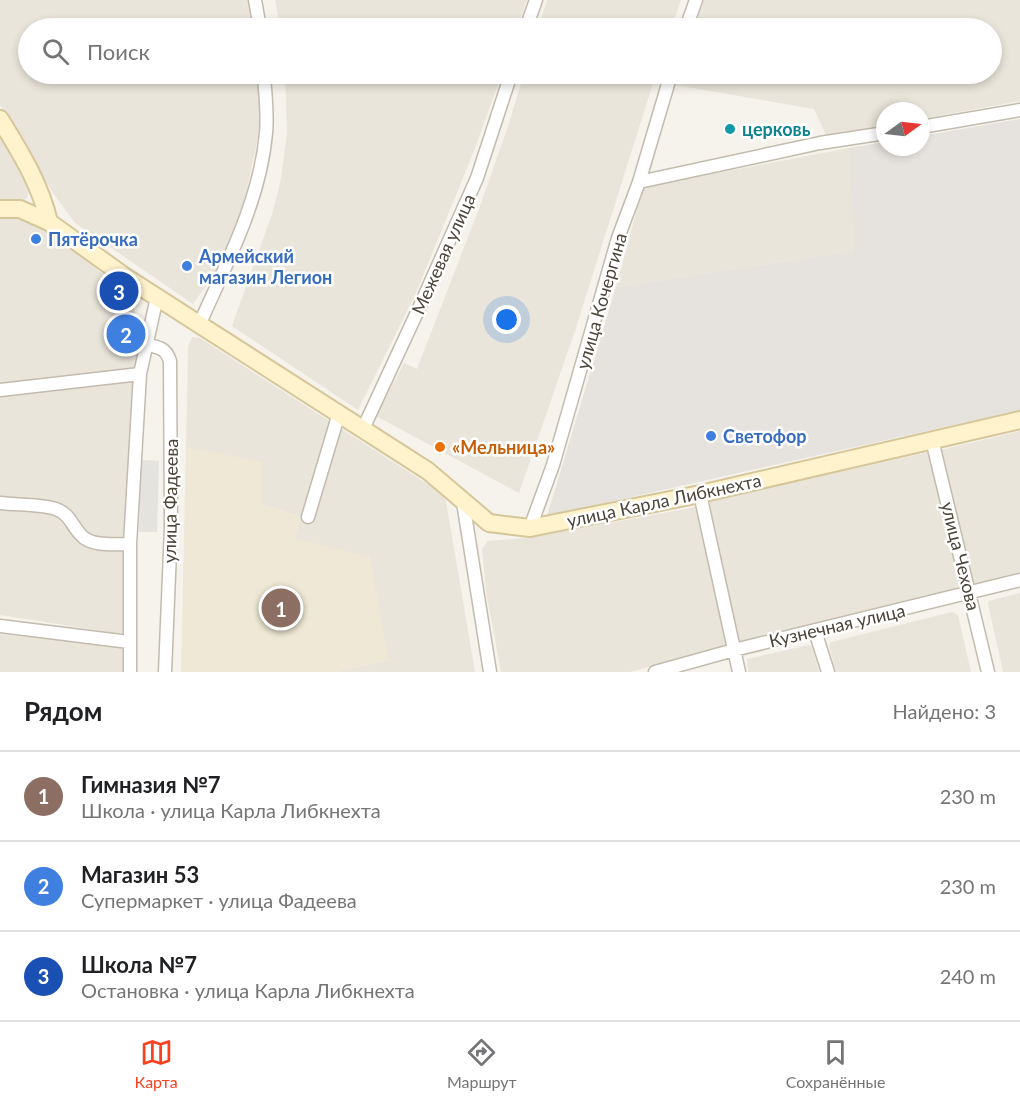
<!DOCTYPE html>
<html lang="ru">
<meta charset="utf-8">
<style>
body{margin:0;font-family:Lato,sans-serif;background:#f2f2f2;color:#202124}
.compass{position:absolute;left:876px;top:102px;width:54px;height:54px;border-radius:50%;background:#fff;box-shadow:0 3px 9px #0003;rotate:75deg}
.you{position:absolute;left:507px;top:320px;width:21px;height:21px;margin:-15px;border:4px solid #fff;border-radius:50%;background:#1a73e8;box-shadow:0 0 0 9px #1a73e833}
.badge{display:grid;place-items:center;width:39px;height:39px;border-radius:50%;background:#fc3f1d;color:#fff;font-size:20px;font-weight:700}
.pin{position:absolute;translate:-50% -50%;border:3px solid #fff;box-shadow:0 2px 6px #0006}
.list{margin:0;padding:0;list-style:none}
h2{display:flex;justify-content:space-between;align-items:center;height:78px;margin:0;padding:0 24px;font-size:26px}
h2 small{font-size:20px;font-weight:400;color:#757577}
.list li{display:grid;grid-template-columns:39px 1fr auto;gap:18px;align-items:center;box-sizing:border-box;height:90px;padding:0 24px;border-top:2px solid #e0e0e0}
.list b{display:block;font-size:22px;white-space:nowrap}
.list p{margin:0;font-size:20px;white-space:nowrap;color:#757577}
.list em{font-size:20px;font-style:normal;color:#757577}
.icon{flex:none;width:33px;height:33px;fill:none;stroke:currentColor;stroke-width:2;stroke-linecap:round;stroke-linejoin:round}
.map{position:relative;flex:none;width:1020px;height:672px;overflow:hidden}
.search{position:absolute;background:#fff;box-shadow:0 3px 9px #0003;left:18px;right:18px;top:18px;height:66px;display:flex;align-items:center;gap:15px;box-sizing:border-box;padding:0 21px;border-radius:33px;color:#757577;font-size:22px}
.sheet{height:348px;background:#fff}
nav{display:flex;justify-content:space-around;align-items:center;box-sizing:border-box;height:84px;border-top:2px solid #e0e0e0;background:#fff;font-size:16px;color:#757577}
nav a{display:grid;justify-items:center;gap:3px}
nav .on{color:#fc3f1d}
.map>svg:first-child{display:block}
.residential{fill:#eae5da}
.industrial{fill:#e6e2dd}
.education{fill:#efe8d6}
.parking{fill:#e5e3e0}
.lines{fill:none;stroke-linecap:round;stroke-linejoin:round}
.minor-casing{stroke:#c2bbae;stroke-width:15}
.secondary-casing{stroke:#d6c79b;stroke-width:20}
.minor{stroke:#fff;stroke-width:12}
.secondary{stroke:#fff3cd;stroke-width:16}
.culture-dot{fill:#0f9aa8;stroke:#fff;stroke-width:2}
.shop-dot{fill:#3f7fe0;stroke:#fff;stroke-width:2}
.food-dot{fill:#e8710a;stroke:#fff;stroke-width:2}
.labels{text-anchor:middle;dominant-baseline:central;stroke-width:5;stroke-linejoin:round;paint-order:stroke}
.culture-label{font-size:18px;font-weight:bold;fill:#0d838f;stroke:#fff;text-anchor:start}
.shop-label{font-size:18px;font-weight:bold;fill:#366cbe;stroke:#fff;text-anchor:start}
.street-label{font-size:18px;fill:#4b4439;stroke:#fff}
.food-label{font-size:18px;font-weight:bold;fill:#c56008;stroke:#fff;text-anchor:start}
</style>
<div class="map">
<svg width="1020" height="672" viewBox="0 0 1020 672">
<rect width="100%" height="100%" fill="#f6f3ec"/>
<path class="residential" d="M0,0h249l5,28h-226v46h231l3,31 -6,42 -12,56 -22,60 -29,41 -118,-81 -22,-30 -53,-88z
M275,0h252l-10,28h-237z
M547,0h134l-10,28h-133z
M704,0h316v101l-99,18v-8h-36v15l-58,11 -13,-28 -139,-24 4,-11h313v-46h-298z
M285,74h217l-28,77 -58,142 -58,117 -126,-84 40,-112 9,-35 6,-47z
M524,74h132l-81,257 -56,162 -143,-77 28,-53 13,6 63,-163 28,-80z
M0,131l28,52 1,9 -3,7 -6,2h-20z
M849,148l6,103 -239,36 27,-100z
M0,215h15l22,5 82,67 9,11 8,15 5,17 -16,303h-10l-115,-18z
M192,337l8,1 243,156 3,7 29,171h-141l54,-12 -93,-121 5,-22 -38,-13 -76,-57 2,-100z
M1020,431v145l-46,13 -33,-139z
M929,452l33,137 -223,54 -30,-142z
M695,507l33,139 -98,26h-129l-15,-80 -4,-43 6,-8 46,-4z
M1020,593v79h-17l-15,-68 1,-3z
M952,612l6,3 13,57h-135l-7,-26 2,-4z
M0,634l118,12 5,4 1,22h-124z
M809,645l3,2 7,25h-71l-1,-13z"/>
<path class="industrial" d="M1020,119v291l-473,106 69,-229 238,-36 -5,-103 36,-6v5h36v-11z"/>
<path class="education" d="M186,447l76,15v42l38,13 -5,22 75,18 18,103 -54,12h-153z"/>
<path class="parking" d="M141,460l18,1 -2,71h-18z"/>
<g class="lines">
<defs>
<path id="minor" d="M255,0l5,28
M526,28l10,-28
M686,28l10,-28
M921,127l99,-17
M639,182l181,-39 65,-10
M200,323c27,-61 60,-122 66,-190 2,-19 -1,-40 -2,-59
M146,345c13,2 20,3 24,16l1,166 -6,145
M0,390l140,-16
M363,429l57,-123 57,-128 34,-104
M932,440l56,232
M700,494l39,178
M463,502l27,170
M0,503c16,2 41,1 56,6 14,5 16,17 25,26 10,12 35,9 49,9
M308,517l31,-104
M530,528l23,-63 65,-227 21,-56 32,-108
M0,626l129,16
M815,631l13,41
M130,672v-128l10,-170 17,-77
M655,672l79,-22 286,-70"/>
<path id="secondary" d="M0,119c20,33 40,64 49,103
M0,209h20l29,13 78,56 301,193 61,52 41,5 170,-34 320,-74"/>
</defs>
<use href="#minor" class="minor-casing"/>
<use href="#secondary" class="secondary-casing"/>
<use href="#minor" class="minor"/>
<use href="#secondary" class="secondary"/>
</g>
<circle class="culture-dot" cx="730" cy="129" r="6"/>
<g class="shop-dot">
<circle cx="36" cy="239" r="6"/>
<circle cx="187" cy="266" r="6"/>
<circle cx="711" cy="436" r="6"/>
</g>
<circle class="food-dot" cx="440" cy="447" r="6"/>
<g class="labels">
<g class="culture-label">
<text x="742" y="129">церковь</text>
</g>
<g class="shop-label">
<text x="48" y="239">Пятёрочка</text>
<text x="199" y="256">Армейский<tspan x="199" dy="21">магазин Легион</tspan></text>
<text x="723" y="436">Светофор</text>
</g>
<g class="street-label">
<text transform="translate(443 254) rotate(-66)">Межевая улица</text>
<text transform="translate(601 301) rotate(-74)">улица Кочергина</text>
<text transform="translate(664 500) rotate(-12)">улица Карла Либкнехта</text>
<text transform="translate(170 501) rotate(-89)">улица Фадеева</text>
<text transform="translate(961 556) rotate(76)">улица Чехова</text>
<text transform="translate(837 625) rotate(-13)">Кузнечная улица</text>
</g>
<g class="food-label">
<text x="452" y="447">«Мельница»</text>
</g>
</g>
</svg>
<svg class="compass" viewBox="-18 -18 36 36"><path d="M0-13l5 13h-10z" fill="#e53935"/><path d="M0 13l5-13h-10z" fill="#757577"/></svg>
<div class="you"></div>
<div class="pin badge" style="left:281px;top:608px;background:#8d6e63">1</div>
<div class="pin badge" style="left:126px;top:334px;background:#3f7fe0">2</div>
<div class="pin badge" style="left:119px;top:291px;background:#1a4fb4">3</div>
<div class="search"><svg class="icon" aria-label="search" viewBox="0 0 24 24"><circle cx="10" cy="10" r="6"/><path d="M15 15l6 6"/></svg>Поиск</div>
</div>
<section class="sheet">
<h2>Рядом<small>Найдено: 3</small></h2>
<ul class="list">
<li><span class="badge" style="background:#8d6e63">1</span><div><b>Гимназия №7</b><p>Школа · улица Карла Либкнехта</p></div><em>230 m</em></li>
<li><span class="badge" style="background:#3f7fe0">2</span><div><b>Магазин 53</b><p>Супермаркет · улица Фадеева</p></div><em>230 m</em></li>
<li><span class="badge" style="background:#1a4fb4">3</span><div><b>Школа №7</b><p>Остановка · улица Карла Либкнехта</p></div><em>240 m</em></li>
</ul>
</section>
<nav>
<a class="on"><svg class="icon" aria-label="map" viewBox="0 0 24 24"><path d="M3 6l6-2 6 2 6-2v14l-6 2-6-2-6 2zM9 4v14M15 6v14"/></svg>Карта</a>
<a><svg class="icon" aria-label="directions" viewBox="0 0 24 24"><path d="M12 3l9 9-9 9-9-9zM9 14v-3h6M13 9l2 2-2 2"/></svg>Маршрут</a>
<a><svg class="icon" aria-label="saved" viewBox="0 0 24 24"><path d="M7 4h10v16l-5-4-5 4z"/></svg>Сохранённые</a>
</nav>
